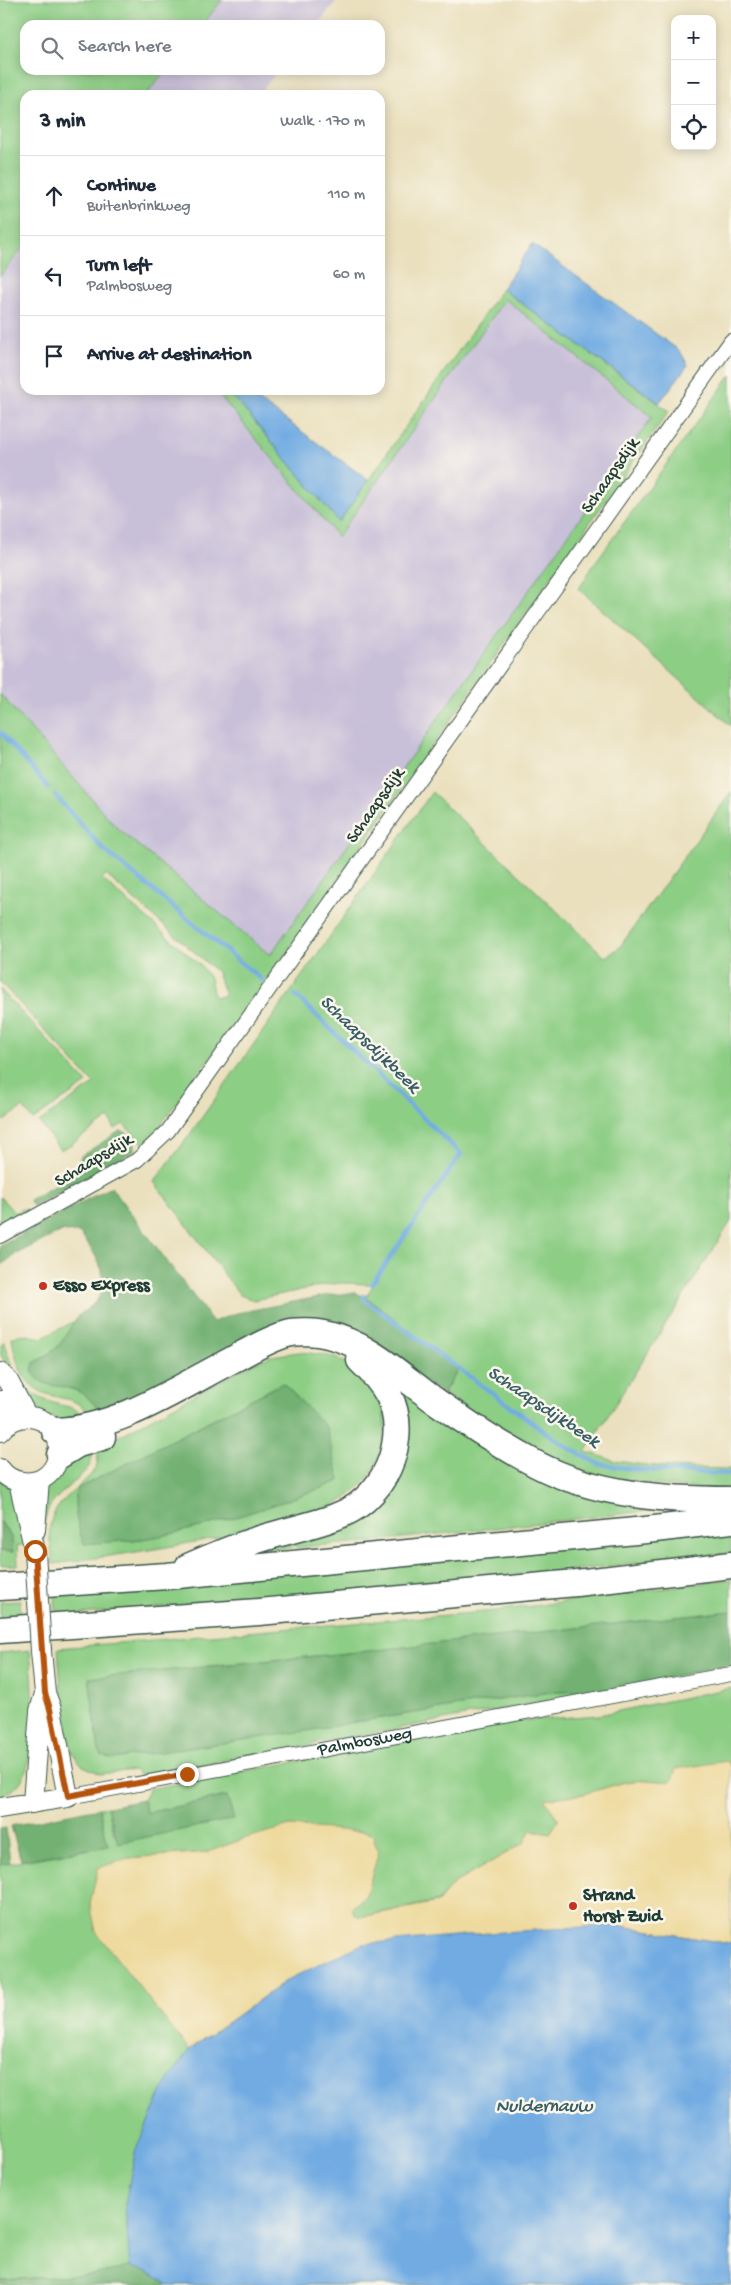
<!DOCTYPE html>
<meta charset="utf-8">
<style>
body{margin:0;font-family:"Gochi Hand",sans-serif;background:#f6f6f7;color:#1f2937}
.controls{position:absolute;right:15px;top:15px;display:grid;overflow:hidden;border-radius:10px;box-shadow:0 2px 12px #0003}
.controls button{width:45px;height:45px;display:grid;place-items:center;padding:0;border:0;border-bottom:1px solid #e0e1e3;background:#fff;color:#1f2937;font:25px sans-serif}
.stop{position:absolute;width:15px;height:15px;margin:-11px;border:4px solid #b45309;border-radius:50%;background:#fff}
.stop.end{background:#b45309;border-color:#fff;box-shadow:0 1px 5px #0008}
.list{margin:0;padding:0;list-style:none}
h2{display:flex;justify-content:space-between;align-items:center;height:65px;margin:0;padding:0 20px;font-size:21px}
h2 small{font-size:16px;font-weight:400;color:#747a83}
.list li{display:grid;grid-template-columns:32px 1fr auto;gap:15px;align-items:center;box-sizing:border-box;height:80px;padding:0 20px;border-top:1px solid #e0e1e3}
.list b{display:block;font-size:19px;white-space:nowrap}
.list p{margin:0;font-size:16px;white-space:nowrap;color:#747a83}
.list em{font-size:16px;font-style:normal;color:#747a83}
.icon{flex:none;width:28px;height:28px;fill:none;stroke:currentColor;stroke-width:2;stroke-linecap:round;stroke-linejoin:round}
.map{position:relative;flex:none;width:731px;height:2285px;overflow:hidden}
.search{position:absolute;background:#fff;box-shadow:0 2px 12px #0003;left:20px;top:20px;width:365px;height:55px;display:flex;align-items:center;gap:12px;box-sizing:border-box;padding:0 18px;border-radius:15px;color:#747a83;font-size:19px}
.panel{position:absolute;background:#fff;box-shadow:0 2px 12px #0003;left:20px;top:90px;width:365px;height:305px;border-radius:15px}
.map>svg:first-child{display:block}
.industrial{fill:#c8bfd8}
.green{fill:#8dce85;stroke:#56865c;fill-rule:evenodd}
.forest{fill:#72b172;stroke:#487753}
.sand{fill:#eeda9e;stroke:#868c69}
.water{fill:#71abe2;stroke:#48748b}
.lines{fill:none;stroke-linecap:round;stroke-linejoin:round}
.stream{stroke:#71abe2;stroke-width:4.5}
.street-casing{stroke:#3d5549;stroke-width:16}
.secondary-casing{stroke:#3d5549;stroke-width:22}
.highway-casing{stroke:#3d5549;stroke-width:29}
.street{stroke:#fff;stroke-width:14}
.secondary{stroke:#fff;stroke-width:20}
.highway{stroke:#fff;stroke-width:26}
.secondary-bridge-casing{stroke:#3d5549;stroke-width:22;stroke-linecap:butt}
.secondary-bridge{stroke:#fff;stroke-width:20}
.route{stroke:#b45309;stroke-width:6}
.poi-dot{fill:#c8321e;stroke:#fbf7ec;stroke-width:2}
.labels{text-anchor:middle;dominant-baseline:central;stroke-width:5;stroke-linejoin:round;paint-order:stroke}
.street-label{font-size:18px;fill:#1f3d34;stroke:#fbf7ec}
.poi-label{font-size:18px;font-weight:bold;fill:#1f3d34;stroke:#fbf7ec;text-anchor:start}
.water-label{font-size:19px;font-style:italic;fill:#385e68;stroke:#fbf7ec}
</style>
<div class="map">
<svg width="731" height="2285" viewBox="0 0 731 2285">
<rect width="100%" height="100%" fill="#fbf7ec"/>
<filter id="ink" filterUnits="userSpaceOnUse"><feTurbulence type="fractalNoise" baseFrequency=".02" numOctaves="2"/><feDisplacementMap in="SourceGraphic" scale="10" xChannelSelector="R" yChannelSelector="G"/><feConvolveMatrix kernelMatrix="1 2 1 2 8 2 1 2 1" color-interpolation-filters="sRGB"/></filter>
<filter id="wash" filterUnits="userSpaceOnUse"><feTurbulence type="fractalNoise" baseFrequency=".0096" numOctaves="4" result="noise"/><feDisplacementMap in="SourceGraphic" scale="20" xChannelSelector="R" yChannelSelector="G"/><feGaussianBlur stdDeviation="1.12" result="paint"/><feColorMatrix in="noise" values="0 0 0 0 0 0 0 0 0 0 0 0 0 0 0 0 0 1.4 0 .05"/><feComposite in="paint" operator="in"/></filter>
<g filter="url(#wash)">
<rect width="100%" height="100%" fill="#eae0be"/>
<path class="industrial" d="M222,0h115l-20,25h-115z
M166,70h113l-21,25h-112z
M25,245v145h190l123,147 167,-238 148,118 -383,538 -153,-127 -117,-134v-418z"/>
<path class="green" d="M0,0h222l-20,25h-177v45h141l-20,25h-121v150l-25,31z
M502,289l167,122 -400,566 -110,150 -15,17 -21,-20 -8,5 -6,-11 -39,27 -10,5 -21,-28 55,-38 -94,-102v-288l117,134 153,127 382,-538 -147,-118 -167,238 -123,-147h13l111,132zM106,875l111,97 8,24 -11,1 -4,-19 -9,-12 -99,-87z
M731,375v351l-152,-137 15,-25z
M432,792l173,165 14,-9 112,-156v429l-146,231c13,2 25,9 38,10 35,6 72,6 108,7v19l-33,1 -94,-10 -64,-24 -97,-62 16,-24 -93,-72 9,-15 -6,2 -27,-1 -17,2 -71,15 -14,-5 -86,-113 34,-45z
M0,989l87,94 -54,37 -10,-13 -19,14 -4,-6z
M0,1197l15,16 10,-5 3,4 -28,16z
M73,1322c-6,21 -21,31 -39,41l33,25 11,3 8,5 19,20 -15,4c-9,-28 -35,-17 -55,-32 -16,-12 -20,-32 -23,-50l9,-4 21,4z
M3,1342h2c7,33 17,52 52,62 9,3 18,2 24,11l-12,10 -35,-16 -34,-55z
M299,1352c18,2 40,3 54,16 10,8 18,22 26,33 7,10 5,28 4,40 -2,25 -21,48 -42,60 -28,15 -63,23 -94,30 -64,15 -129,24 -194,33 -1,-16 -7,-31 -1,-46 8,-23 39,-35 45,-54 2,-6 0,-13 -1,-19l16,-5 137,-75 22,-9zM283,1383l56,98c-58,22 -117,43 -179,55 -25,5 -51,6 -76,8 -6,-16 -12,-39 -7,-55z
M379,1367l133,91 191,47 -337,37 -142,11 75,-17 92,-60z
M89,1446c1,5 3,11 2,16 -4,14 -38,31 -45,53 -4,11 -3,23 -2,34h-1c-1,-13 -4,-47 1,-59 9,-20 27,-32 45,-44z
M0,1478l12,14 13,52 -8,2 1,19h-18v-14l12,1v-14l-12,-17z
M731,1528v25l-306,33 -369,30 -1,-22z
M731,1579v32l-362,40 -162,15 -110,70 2,14 221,-21 29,-6 208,-32 49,-1 -466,86 -6,-6 -33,4 -18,-8 -10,-12 -8,-27 -3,-23 -4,-56 437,-37z
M20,1601l1,18 -21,1v-18z
M30,1650c3,32 9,105 -9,131 -5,8 -12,12 -21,16v-144z
M731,1688v79l-4,-6 -56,21 -26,-2 -20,2 -41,12 -39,5 14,22 -9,12 -19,-3 -7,13 -71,41 -15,17 -78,16 -6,-3 -2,-6 16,-21 2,-10 -124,-39 -38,14 -79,6 -31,74 633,353h-608v-16l-31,6 -92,5v-415l108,-19 -9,-38 9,-1 6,27 113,-38 -81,17 -3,-13 6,-11 359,-67 91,-7z"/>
<path class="forest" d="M120,1131c11,1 15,9 14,19l-19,13 -82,43 -4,-6 47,-26 5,-18z
M111,1187l102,135 24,-9 92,-18 26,-2 11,4 93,72 -16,24 -115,-70 -223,93c-7,-9 -16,-19 -27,-25 -16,-8 -35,0 -46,-20l2,-8c23,-13 26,-17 39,-40 5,-10 19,-15 25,-24 15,-24 -5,-47 -18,-66l-18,-2 -46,23 -16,12v-21z
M283,1383l43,44 14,54c-59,22 -118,43 -180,55 -25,5 -51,6 -76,8 -6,-16 -12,-39 -7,-55z
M0,1521l12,18 1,13 -13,-1z
M731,1611v54l-125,25 -49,1 -208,32 -29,6 -207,30 -11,-3 -3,-6 -10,-72 280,-27z
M227,1796l7,23 -116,24 -10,-36 35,-7 4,13z
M99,1808l9,38 -87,14 -10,-34z
M6,1828l4,35 -10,2v-36z
M130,2267l13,3 22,12 1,3h-166v-5l92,-5z"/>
<path class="sand" d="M727,1761l4,6v177l-116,-19 -328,55 -98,70 -93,-118 -6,-28 8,-36 31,-10 79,-6 38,-14 44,-12 75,6 9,3v7l5,9 -13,44 -14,13 2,6 6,3 78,-15 15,-18 71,-41 7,-13 19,3 9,-13 -15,-21 40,-5 41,-12 20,-2 26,2 5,-13z"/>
<path class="water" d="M532,244l148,107 8,14 -29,38 -157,-114z
M228,390h17l123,90 -29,42z
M615,1925l116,19v341h-565l-1,-3 -22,-12 -13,-3 -5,-63 11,-55 27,-60 26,-39 98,-70 75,-36 126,-11z"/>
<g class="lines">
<path class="stream" d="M0,732l48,55
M55,795l48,54 159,131
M295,995l166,159 -89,130
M364,1296l1,4 175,128 27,19 32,17 41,6 91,4"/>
</g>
</g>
<g filter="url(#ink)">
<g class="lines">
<defs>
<g id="street">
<path d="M0,1236l137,-76 31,-29 563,-790"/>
<path id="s1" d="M68,1797l663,-123"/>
</g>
<path id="secondary" d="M0,1373l8,8 19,36
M0,1401l7,22
M0,1431c7,-9 19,-15 30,-14 44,5 35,71 -8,65 -9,-1 -17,-6 -22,-13
M19,1482l16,69
M35,1530l4,-49
M33,1803l7,-92 4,-14
M0,1808l68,-11 -17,-88 -6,-16 -4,-42"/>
<path id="highway" d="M55,1431c63,-2 123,-43 177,-71 17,-9 36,-21 55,-26 10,-3 30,-2 41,1 41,9 75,43 109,67 31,22 65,44 99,62 59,31 130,36 195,36
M60,1455l18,-11 24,-7
M188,1567c27,-12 54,-23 82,-31 26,-8 65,-15 87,-30 22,-16 36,-40 39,-67 4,-35 -12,-56 -36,-79
M0,1587l167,-11 479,-46 85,-10
M0,1630l259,-18 317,-29 155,-18"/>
</defs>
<use href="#street" class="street-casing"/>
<use href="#secondary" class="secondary-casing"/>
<use href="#highway" class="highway-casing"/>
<use href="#street" class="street"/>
<use href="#secondary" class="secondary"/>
<use href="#highway" class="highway"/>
<defs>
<path id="secondary-bridge" d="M35,1551l6,100"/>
</defs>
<use href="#secondary-bridge" class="secondary-bridge-casing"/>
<use href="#secondary-bridge" class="secondary-bridge"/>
</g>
</g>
<g class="lines" filter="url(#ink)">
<path class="route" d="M35,1551l10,142 5,16 18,87 119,-22"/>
</g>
<g class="poi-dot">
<circle cx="43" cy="1286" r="5"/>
<circle cx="573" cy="1906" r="5"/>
</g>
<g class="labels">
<g class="street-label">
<text transform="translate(611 476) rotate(-55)">Schaapsdijk</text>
<text transform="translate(376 806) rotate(-55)">Schaapsdijk</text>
<text transform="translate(94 1161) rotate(-31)">Schaapsdijk</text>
<text stroke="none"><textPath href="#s1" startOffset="302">Palmbosweg</textPath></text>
</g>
<g class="poi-label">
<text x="53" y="1286">Esso Express</text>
<text x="583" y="1896">Strand<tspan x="583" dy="21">Horst Zuid</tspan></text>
</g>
<g class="water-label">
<text transform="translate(369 1045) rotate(44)">Schaapsdijkbeek</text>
<text transform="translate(543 1408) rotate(34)">Schaapsdijkbeek</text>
<text x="544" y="2107">Nuldernauw</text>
</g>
</g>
</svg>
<div class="controls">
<button>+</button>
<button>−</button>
<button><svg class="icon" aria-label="locate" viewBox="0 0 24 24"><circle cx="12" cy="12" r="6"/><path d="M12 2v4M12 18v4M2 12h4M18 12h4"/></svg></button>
</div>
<div class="stop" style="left:35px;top:1551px"></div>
<div class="stop end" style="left:187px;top:1774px"></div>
<div class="search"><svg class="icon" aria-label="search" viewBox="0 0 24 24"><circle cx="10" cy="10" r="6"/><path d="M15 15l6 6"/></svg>Search here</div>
<section class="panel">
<h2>3 min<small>Walk · 170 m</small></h2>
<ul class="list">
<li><svg class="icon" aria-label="ahead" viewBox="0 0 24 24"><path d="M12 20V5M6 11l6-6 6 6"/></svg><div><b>Continue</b><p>Buitenbrinkweg</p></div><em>110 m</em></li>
<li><svg class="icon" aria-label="left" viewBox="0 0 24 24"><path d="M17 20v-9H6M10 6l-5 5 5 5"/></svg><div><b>Turn left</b><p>Palmbosweg</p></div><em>60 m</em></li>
<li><svg class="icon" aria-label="arrive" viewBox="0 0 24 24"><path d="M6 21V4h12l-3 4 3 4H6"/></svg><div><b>Arrive at destination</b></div></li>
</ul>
</section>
</div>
